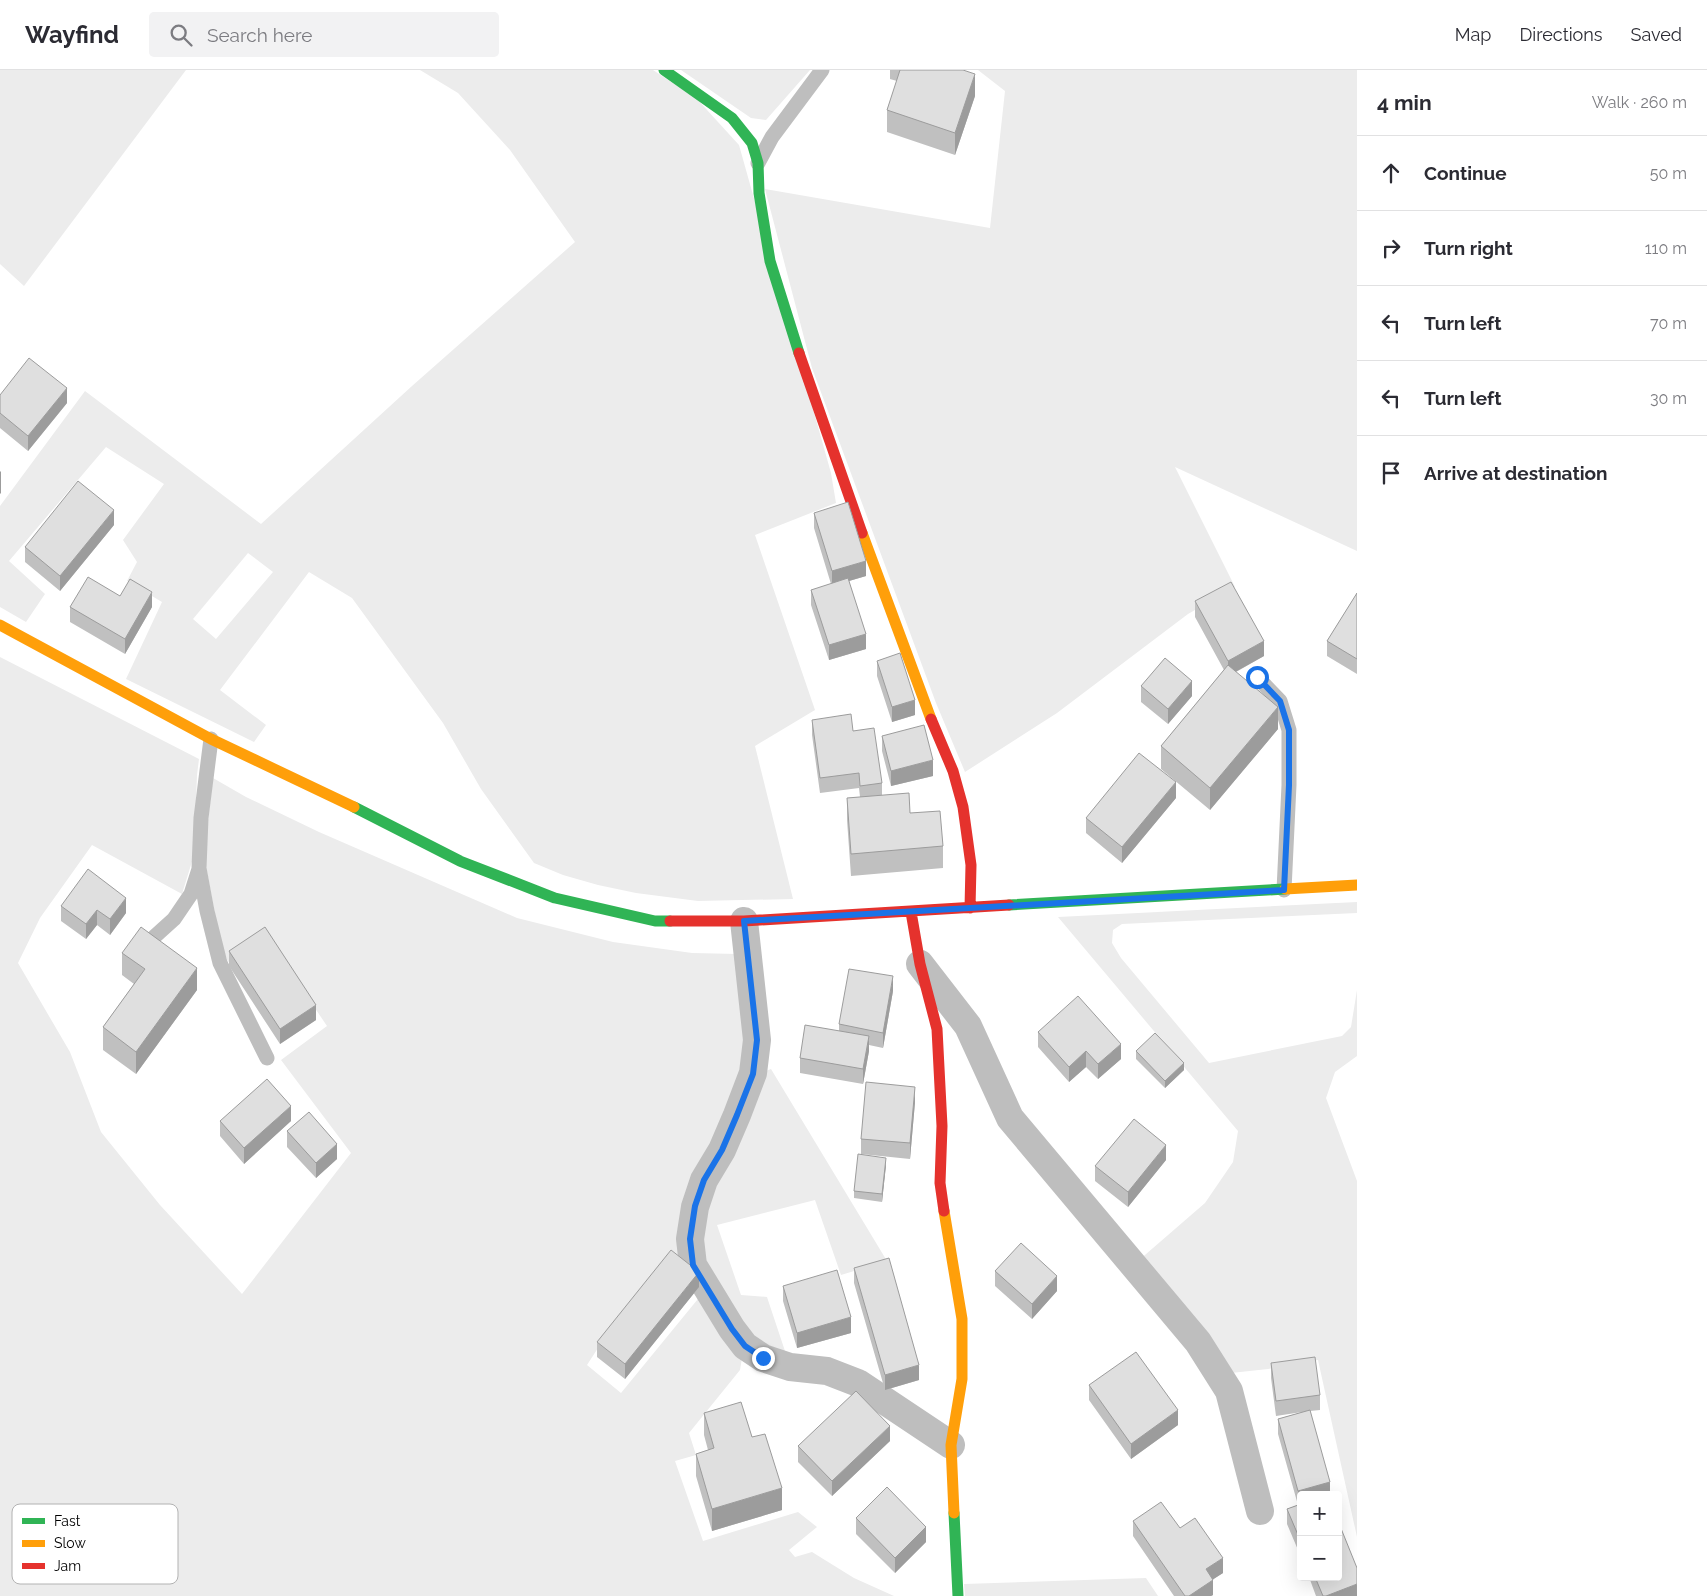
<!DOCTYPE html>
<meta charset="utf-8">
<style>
body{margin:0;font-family:Raleway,sans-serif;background:#f2f2f3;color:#2b2b33}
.controls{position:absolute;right:15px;bottom:15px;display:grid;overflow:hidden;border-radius:5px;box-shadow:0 5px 20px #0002}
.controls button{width:45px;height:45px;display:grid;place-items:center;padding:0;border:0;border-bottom:1px solid #e1e1e2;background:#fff;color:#2b2b33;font:25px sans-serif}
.stop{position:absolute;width:15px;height:15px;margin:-11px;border:4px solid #1a73e8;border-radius:50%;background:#fff}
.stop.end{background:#1a73e8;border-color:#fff;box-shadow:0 1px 5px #0008}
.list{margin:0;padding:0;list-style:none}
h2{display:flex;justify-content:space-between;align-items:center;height:65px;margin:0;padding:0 20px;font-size:21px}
h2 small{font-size:16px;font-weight:400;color:#7c7c81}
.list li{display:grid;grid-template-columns:32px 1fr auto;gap:15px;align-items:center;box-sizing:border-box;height:75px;padding:0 20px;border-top:1px solid #e1e1e2}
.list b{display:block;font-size:19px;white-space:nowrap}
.list em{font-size:16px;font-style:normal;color:#7c7c81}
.icon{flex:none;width:28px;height:28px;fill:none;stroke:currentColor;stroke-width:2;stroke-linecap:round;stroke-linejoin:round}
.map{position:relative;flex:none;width:1357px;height:1526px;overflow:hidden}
header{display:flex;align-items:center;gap:30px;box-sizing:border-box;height:70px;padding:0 25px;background:#fff;border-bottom:1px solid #e1e1e2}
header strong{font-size:24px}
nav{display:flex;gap:28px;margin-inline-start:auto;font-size:18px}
.search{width:350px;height:45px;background:#f2f2f3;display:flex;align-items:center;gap:12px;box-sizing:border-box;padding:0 18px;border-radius:5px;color:#7c7c81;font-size:19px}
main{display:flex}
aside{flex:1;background:#fff}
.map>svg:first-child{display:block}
.green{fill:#ececec;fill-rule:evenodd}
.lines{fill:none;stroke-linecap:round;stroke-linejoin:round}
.lane{stroke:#bebebe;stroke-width:15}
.street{stroke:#bebebe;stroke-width:28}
.fast{stroke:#30b455;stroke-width:11}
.slow{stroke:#ff9f0a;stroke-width:11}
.jam{stroke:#e5322d;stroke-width:11}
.wall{fill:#c0c0c0}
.shaded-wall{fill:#9c9c9c}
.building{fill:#dfdfdf;stroke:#9c9c9c}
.route{stroke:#1a73e8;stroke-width:6}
.key{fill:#fff;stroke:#b2b2b2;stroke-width:1}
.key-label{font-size:14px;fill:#000}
</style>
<header>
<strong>Wayfind</strong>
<div class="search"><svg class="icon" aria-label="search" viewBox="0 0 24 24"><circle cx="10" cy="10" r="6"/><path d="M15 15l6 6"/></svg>Search here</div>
<nav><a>Map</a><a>Directions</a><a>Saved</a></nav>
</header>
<main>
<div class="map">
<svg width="1357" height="1526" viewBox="0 0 1357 1526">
<rect width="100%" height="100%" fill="#fff"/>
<path class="green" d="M0,0h186l-162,216 -24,-22z
M420,0h233l44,29 42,46 92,328 5,30 -81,32 60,175 -60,36 38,153 -95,2 -62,-8 -38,-8 -35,-10 -29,-12 -53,-74 -38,-66 -91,-125 -43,-26 -89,118 46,35 -12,17 -128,-63 36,-77 -35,-21 10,-19 -14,-22 41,-56 -58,-37 -97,114 36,33 -19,28 -26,-15v-101l85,-115 176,133 151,-138 163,-144 -65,-92 -52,-57zM248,483l25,19 -57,67 -23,-20z
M681,0h129l-44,50 -15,-2z
M978,0h379v481l-182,-84 60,120 -47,27 -131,99 -92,59 -29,-69 -124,-335 -47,-179 225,39 15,-137z
M0,587l199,102 -2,16 -3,80 -12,39 -90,-49 -52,73 -22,45 52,89 31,80 59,73 82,89 109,-141 -70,-93 46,-34 -60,-89 -39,25 -8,-21 -16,-86 9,-77 33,19 73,35 198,86 96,24 79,11 46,1 12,90 -68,213 -84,91 -11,17 34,28 81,-99 40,64 -2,12 -51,63 7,22 -21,6 28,80 95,-29 19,15 -28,23 6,7 17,-5 42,26 40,18h-894z
M1357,832v11l-235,11 -9,6 -1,13 9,15 88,105 133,-27 9,-9 6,-37v66l-22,16 -9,26 31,83v356l-39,-177 -50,9 -37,4 -93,-112 67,-58 28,-41 5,-31 -180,-214z
M771,999l116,192 -46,14 -26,-75 -98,25 24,70 26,2 18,54 -23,-1 -48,-62 -13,-41 1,-42 56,-131z
M1146,1508l12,18h-193l-1,-12z"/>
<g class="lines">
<path class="lane" d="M758,93l14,-26 50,-67
M1257,607l23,24 9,29v55l-5,105
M211,669l-10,79 -2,50 8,43 13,52 47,95
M153,868l21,-19 17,-25 8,-25"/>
<path class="street" d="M744,851l13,119 -4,33 -16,42 -15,35 -18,30 -9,27 -5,32 3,26 39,64 13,17 18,12 27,9 37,4 31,12 93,62
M920,894l48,62 42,92 188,224 31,49 31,120"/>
<path class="fast" d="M664,0l68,48 20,25 6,20 1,30 11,68 29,92
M354,737l106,54 95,37 100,23h15
M1009,835l276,-16
M954,1443l4,83"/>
<path class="slow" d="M862,463l69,186
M0,555l211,114 143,68
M1285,819l72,-4
M944,1141l18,108v60l-11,66 3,68"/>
<path class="jam" d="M799,283l63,180
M931,649l22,52 10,36 8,58 -1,43
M911,842l9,52 17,65 5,97 -2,57 4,28
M670,851h74l265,-16"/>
</g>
<path class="wall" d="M890,0h73l12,26 -20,59 -68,-23v-22l10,-29 -7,-2z
M0,325l67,8 -39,48 -28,-23z
M814,443l52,63 -17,5 17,68 -37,11 -18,-55v-15l20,-6 -17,-56z
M114,455l-54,66 -35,-29v-15z
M1357,523v81l-30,-18v-15z
M120,526l32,11 -27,47 -55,-32v-15z
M1195,531l69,55 -28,16 42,57 -68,81 -49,-41v-23l63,-76 -29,-53z
M877,591l38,54 -23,7 -15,-46z
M1141,616l51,10 -24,28 -27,-22z
M812,650l41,11 29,52v12l28,18 33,33v22l-92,8 -4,-56v-22l13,-1 -1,-9 -39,5 -8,-58z
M882,666l51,40 -42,10 -9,-35z
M1176,728l-54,65 -36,-30v-15z
M61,836l65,7 -16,22 -13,-10 -11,14 -25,-18z
M229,881l87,69 -36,24 -51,-78z
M122,883l75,37 -61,84 -33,-24v-23l31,-43 -12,-9z
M893,921l-10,57 -14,-3v6l-6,33 -63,-11v-15l39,-27v-7z
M1038,962l83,27 -23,20 -12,-12 -17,15 -31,-35z
M1136,981l48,19 -19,18 -29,-29z
M915,1032l-5,57 -49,-5v-15z
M220,1051h71l-47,43 -24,-28z
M287,1061l50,28 -21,19 -29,-31z
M1166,1090l-38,47 -33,-26v-15z
M886,1095l-4,37 -28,-4v-7z
M854,1198l65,112 -34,10 -31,-107z
M995,1201l62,20 -25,28 -37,-33z
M783,1216l68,47 -54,15 -14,-47z
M699,1217l-74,92 -28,-22v-15z
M1271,1293l49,32v15l-10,1 20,84h-29v62l-14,-33v-15l11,-4 -20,-71v-15l24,-7 -26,4 -5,-38z
M1089,1315l89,40 -47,34 -42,-59z
M704,1343l48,24 30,73 -70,21 -16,-55v-22l12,-4 -4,-15z
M890,1371l-58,55 -34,-34v-16z
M856,1448l70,24 -31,31 -39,-39z
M1133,1451l47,7 43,45 -10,6v16l-2,1h-37l-41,-60z
M1309,1507h29l19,19h-41z"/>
<path class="shaded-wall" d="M975,4v22l-20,59v-22z
M67,318v15l-39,48v-15z
M1,401v22l-1,1v-22z
M114,440v15l-54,66v-15z
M866,491v15l-34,10v-15z
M152,522v15l-27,47v-15z
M866,564v15l-37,11v-15z
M1264,571v15l-36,20v-15z
M1192,611v15l-24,28v-15z
M915,630v15l-23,7v-15z
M1278,637v22l-68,81v-22z
M933,690v16l-42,10v-15z
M1176,712v16l-54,65v-16z
M126,828v15l-16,22v-16z
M97,840v15l-11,14v-15z
M197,898v22l-61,84v-22z
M893,906v15l-10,57v-15z
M316,935v15l-36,24v-15z
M869,966v15l-6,33v-15z
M1121,974v15l-23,20v-15z
M1086,981v16l-17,15v-15z
M1184,993v7l-19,18v-7z
M915,1017v15l-5,57v-16z
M291,1036v15l-47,43v-16z
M337,1074v15l-21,19v-15z
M1166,1075v15l-38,47v-15z
M886,1088v7l-4,37v-8z
M699,1202v15l-74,92v-15z
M1057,1206v15l-25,28v-15z
M851,1247v16l-54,15v-15z
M919,1295v15l-34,10v-15z
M1178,1340v15l-47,34v-15z
M890,1356v15l-58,55v-15z
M1330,1412v13h-29v10l-3,1v-15z
M782,1418v22l-70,21v-22z
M926,1457v15l-31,31v-15z
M1223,1488v15l-17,11v-15z
M1213,1510v15l-2,1h-22z
M1357,1514v12h-31z"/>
<path class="building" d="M900,0h63l12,4 -20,59 -68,-23z
M29,288l38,30 -39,48 -28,-23v-18z
M78,411l36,29 -54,66 -35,-29z
M848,432l18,59 -34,10 -18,-58z
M88,507l32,19 10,-17 22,13 -27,47 -55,-32z
M848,508l18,56 -37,11 -18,-55z
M1231,512l33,59 -36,20 -33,-60z
M1357,523v66l-30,-18z
M900,583l15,47 -23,7 -15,-46z
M1165,588l27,23 -24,28 -27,-23z
M1228,595l50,42 -68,81 -49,-42z
M851,644l2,17 21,-3 8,55 -22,3 -1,-13 -39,5 -8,-58z
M924,655l9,35 -42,11 -9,-35z
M1139,683l37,29 -54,65 -36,-29z
M909,723l1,20 30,-2 3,35 -92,8 -4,-56z
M88,799l38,29 -16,21 -13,-9 -11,14 -25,-18z
M141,857l56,41 -61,84 -33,-25 42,-58 -23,-16z
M265,857l51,78 -36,24 -51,-78z
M849,899l44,7 -10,57 -44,-9z
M1078,926l43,48 -23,20 -12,-13 -17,16 -31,-35z
M805,955l64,11 -6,33 -63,-11z
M1155,963l29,30 -19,18 -29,-30z
M267,1009l24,27 -47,42 -24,-27z
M866,1012l49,5 -5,56 -49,-4z
M309,1042l28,32 -21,19 -29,-32z
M1134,1049l32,26 -38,47 -33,-26z
M858,1084l28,4 -4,36 -28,-3z
M1021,1173l36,33 -25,28 -37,-33z
M671,1180l28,22 -74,92 -28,-22z
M889,1188l30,107 -34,10 -31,-107z
M837,1200l14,47 -54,16 -14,-47z
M1136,1282l42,58 -47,34 -42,-59z
M1315,1287l5,38 -44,6 -5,-38z
M856,1321l34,35 -58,55 -34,-35z
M741,1332l11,35 13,-3 17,54 -70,21 -16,-55 18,-6 -10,-35z
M1310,1340l20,72 -32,9 -20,-72z
M887,1417l39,40 -31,31 -39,-40z
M1161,1432l19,26 15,-10 28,40 -17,11 7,11 -24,16h-4l-52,-75z
M1301,1434v38l-14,-33z
M1338,1451l19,47v16l-31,12h-3l-8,-19h23z"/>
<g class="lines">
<path class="route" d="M763,1288l-18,-12 -13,-17 -39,-64 -3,-26 5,-33 9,-26 18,-30 15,-35 16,-41 4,-34 -13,-119 540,-31 5,-105v-55l-9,-29 -23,-24"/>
</g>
<rect x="12" y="1434" width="166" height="80" rx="8" class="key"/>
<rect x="22" y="1448" width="23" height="6" fill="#30b455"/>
<rect x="22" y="1470" width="23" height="7" fill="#ff9f0a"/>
<rect x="22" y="1493" width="23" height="6" fill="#e5322d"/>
<g class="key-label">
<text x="54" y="1456">Fast</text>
<text x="54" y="1478">Slow</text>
<text x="54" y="1501">Jam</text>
</g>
</svg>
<div class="controls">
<button>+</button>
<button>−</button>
</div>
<div class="stop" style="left:1257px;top:607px"></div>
<div class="stop end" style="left:763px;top:1288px"></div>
</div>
<aside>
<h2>4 min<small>Walk · 260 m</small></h2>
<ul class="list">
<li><svg class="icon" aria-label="ahead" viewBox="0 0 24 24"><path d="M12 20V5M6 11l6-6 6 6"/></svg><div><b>Continue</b></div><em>50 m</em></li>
<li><svg class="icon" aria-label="right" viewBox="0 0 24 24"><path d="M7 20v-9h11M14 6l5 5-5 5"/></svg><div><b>Turn right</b></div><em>110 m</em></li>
<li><svg class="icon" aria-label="left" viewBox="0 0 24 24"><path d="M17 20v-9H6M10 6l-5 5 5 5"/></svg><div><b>Turn left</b></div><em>70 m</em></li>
<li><svg class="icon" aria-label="left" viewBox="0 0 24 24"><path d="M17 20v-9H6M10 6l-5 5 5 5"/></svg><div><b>Turn left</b></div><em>30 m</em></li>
<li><svg class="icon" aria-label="arrive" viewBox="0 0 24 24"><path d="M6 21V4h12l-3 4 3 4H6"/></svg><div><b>Arrive at destination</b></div></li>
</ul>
</aside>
</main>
